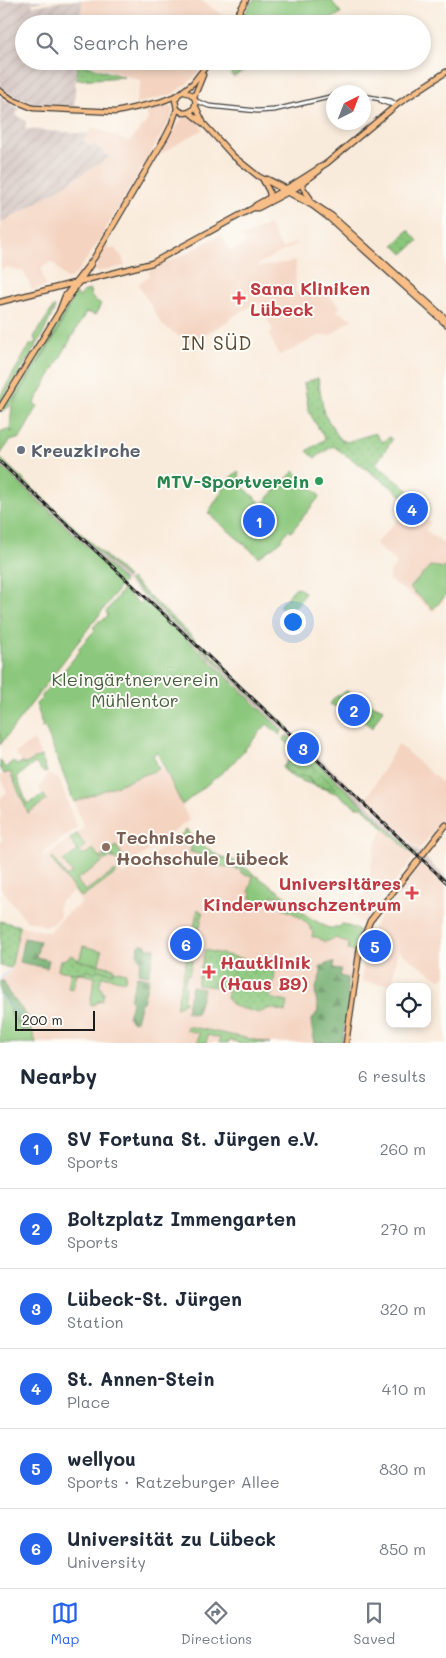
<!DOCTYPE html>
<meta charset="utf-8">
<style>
body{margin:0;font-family:Mali,sans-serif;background:#f6f6f7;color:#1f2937}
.controls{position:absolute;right:15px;bottom:15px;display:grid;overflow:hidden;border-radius:10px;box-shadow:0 2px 8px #0003}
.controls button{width:45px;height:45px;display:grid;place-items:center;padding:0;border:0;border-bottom:1px solid #e0e1e3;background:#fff;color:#1f2937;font:25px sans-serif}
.compass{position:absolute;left:326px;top:85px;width:45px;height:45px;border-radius:50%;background:#fff;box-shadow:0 2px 8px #0003;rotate:42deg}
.scale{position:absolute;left:15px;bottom:12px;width:80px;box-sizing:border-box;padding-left:5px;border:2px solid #1c1c1c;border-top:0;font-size:14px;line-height:18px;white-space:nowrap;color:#1c1c1c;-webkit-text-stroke:4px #fdfcf7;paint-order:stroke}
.you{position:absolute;left:292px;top:621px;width:18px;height:18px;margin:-12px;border:4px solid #fff;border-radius:50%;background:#1a73e8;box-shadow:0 0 0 8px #1a73e833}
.badge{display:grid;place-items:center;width:32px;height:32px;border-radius:50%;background:#2563eb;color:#fff;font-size:16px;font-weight:700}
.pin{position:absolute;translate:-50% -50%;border:2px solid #fff;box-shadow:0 1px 5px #0006}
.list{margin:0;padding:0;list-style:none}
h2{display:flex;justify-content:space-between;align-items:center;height:65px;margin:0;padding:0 20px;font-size:21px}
h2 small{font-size:16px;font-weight:400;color:#747a83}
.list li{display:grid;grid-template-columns:32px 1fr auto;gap:15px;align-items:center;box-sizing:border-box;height:80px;padding:0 20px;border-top:1px solid #e0e1e3}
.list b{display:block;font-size:19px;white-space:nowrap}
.list p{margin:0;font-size:16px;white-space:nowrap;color:#747a83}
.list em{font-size:16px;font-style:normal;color:#747a83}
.icon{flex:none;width:28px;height:28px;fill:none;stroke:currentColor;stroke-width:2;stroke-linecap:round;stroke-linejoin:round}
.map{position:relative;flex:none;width:446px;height:1043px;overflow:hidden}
.search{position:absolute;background:#fff;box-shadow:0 2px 8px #0003;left:15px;right:15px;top:15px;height:55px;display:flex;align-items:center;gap:12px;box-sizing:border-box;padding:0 18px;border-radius:28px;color:#747a83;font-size:19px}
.sheet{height:545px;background:#fff}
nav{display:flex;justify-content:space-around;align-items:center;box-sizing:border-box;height:70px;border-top:1px solid #e0e1e3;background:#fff;font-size:14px;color:#747a83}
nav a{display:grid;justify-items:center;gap:2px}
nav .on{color:#2563eb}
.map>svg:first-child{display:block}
.built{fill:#f4d3c0}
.industrial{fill:url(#industrial-furrows)}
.railway{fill:#d0c0bc}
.green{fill:#8bc77c;stroke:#54724c;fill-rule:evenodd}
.forest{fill:url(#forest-firs);stroke:#466444}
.park{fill:url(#park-dots);stroke:#54724c}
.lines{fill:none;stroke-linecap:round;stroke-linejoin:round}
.stream{stroke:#7dade8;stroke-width:1}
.minor-casing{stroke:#3d3b39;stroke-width:5.5}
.major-casing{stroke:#3d3b39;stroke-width:7}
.minor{stroke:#fff;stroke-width:3}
.major{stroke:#f7be87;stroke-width:4.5}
.rail-casing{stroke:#1c1c1c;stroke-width:3}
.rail{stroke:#fdfcf7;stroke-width:1;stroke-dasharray:4;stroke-linecap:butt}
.health-dot{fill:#e0444e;stroke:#fdfcf7;stroke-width:2}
.worship-dot{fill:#6b7280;stroke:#fdfcf7;stroke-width:2}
.leisure-dot{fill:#2e9e5b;stroke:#fdfcf7;stroke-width:2}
.education-dot{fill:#8d6e63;stroke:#fdfcf7;stroke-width:2}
.labels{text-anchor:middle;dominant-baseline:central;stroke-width:4;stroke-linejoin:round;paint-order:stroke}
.health-label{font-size:18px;font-weight:bold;fill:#be3a42;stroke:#fdfcf7;text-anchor:start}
.worship-label{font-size:18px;font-weight:bold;fill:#5b616d;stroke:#fdfcf7;text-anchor:start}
.leisure-label{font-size:18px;font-weight:bold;fill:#27864d;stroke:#fdfcf7;text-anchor:end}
.park-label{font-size:18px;fill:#486042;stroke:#fdfcf7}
.education-label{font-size:18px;font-weight:bold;fill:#785e54;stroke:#fdfcf7;text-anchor:start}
.neighbourhood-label{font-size:19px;letter-spacing:1px;fill:#594937;stroke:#fdfcf7}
</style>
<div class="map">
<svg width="446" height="1043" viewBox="0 0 446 1043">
<defs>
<pattern id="industrial-furrows" width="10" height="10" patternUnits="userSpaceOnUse" patternTransform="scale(1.25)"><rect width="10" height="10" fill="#d0c0bc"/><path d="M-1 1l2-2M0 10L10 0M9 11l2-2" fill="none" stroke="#b2a4a1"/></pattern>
<pattern id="forest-firs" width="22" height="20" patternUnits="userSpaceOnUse" patternTransform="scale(1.25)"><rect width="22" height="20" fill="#70ac6c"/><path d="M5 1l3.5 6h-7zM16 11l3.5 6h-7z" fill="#5b8b58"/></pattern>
<pattern id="park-dots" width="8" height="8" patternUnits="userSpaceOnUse" patternTransform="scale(1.25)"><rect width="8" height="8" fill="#8bc77c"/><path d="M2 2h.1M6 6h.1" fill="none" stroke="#77aa6b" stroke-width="1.8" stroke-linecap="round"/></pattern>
</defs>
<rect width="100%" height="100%" fill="#fdfcf7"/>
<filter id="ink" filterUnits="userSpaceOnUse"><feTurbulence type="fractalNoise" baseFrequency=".02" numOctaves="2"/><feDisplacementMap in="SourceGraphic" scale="10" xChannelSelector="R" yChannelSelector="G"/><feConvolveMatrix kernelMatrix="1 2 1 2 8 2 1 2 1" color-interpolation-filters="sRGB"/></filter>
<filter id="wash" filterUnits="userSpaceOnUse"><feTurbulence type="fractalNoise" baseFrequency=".0096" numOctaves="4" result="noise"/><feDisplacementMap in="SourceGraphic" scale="20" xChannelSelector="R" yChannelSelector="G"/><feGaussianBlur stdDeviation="1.12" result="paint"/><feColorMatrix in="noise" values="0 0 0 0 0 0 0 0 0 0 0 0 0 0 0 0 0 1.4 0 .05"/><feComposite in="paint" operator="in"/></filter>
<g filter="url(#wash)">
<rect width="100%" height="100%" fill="#f9ebdb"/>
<path class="built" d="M82,0h118l27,18v6h-147z
M84,61h121l-12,18 -20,15 -38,10 6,-23z
M167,105l5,2 1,4 -3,9 -73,124 -21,30 -9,6 -15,-19 -9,6 -2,3 5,16 -14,4 -9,-20 -4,1 -12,-4 -6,3 -1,-47 27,-14 82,-52 -15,-13 -3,3 -8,-7 10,-13 36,15 19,-22 -2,-11z
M190,116l4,2 9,11 -44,26 20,-32 5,-6z
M268,224l14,25 14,-7 1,2 -39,20 1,3 37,-6 -1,32 12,-1 9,-9 24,23 -3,5 15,8 -21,16 -13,1 -24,13 -15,6 -10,-21 4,-4 -15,-28 -29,17 -2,3 -40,22 -6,-7 -18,-11 -25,-42 12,-9 -2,-3 3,-2 -1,-2 36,-14 35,-20 10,18 15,-9 -3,-6z
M106,244l3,6 5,-2 8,9 3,9 -29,6 -1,-3z
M412,507l19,15 -5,8 20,16v51l-13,15 -19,-16 -26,-16 3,-9 6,-8 -22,-19 34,-36z
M34,740l7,16 -7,5 -11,2 -8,-10z
M398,744l48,42v30l-27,34 -53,-50z
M159,769l7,2 23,49 -68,51 2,4 29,-19 35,-27 16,15 19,13 11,2 53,36 6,10 21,13 16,9h11l2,-4 17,7 -11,57 2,11 -7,45h-307l-4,-12 -32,-46v-3l12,-13 -1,-1 9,-42 29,6 14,-15 19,-14 -8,-12 -15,12 -1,5 2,8 -8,8 -6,2 -20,-6 -26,-33v-46l3,-2 -3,-4v-37l7,-5 -7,-17 10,-4 15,37 19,-13 -5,-8 9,-14 11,5 18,49 -35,26 3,3 39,-29 -10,-26z
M384,828l30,29 -44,58 -8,8 -12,-9 15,-21 11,-49z
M421,863l25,23v89l-5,5 -44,-30 -5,35 -30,-3v-9l7,-37 8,-15z"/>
<path class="industrial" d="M0,0h47l-15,3 1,3 31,-5 18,-1 -2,24h-56v37h53l-3,46 -42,-3 -2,-3 -15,-4 -15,-10z
M0,96l19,13 -3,6 10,6 -1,8 63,5 -5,6 8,7 3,-3 15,13 -82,52 -27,14z"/>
<path class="railway" d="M0,461l233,215 185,175 28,27v6l-288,-273 -33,-31 -1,1 -25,-22 -78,-74 -21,-20z"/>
<path class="green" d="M253,0h78l10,13 -11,7 2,4h-90l-2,-3z
M225,61h28l1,4 -21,12z
M90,290l1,7 10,7 -6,11 -9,-3 -52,92 4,2 -18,32 -10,3 -10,14v-23l7,-3 6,3 -3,-4 2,-22 45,-73 18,-40 5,4 3,-5z
M54,306l1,2 -14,30 -41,66v-8l30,-51 6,-2 -2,-6z
M67,306l1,1 -12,26 -38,62 -9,12 -9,5 54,-88z
M0,458l128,119 -2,1 -121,-112 -5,-5z
M0,465l124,116 -30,41h-3v3l-52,68h-2l1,2 -38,50z
M238,471l4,15 20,18 32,-33 26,25 -29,36 -3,-2 -8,12 -21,15 -51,-44 23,-36z
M430,566l16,2v27l-13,14 -23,-21z
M131,579l156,147 -1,1 -157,-146z
M123,589l17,15 5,-5 137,131 -2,5 -13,-11 -37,42 -48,39 -25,-53 -4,3 6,14 -85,33 -29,-75 -4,1 2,-2 -3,-6 1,-1 -5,-15 6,-6v-2l13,-17 1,1 24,-29 -2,-2 17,-19 -2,-2 7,-8 2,1 6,-6 -2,-3z
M347,691l23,12 -9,16 -31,-15 5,-7z
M286,736h2l128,118 -2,2 -52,-49h-6l-18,-13 -44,-16 -12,-10 14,-17 -13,-12zM297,753l31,35 -14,-3 -3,-3z
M41,756l6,16 -3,1 -9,-10 -18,14 10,27 17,-9 3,5 -19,13 -18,-41 -6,2 -4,-7v-7l5,8 8,-7 4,4 5,-3 3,2z
M187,830l15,15 20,13 13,3 50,35 7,10 20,13 16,9 12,-1 2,-3 17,6 -5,21 -6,-2 1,-5 -13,-6 -11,4 -8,-5h-5l1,-5c-5,-11 -19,-20 -31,-23l2,-11 -12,-3 -3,11 -8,-7 -4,4 -6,-5v-4l-2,-3 4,-15 -12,-3v-3l-30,-6 1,-7 -22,-5 2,-7 -18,-4z
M77,834l8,12 -5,4 3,5 10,-6 7,9 16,-12 13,18 -6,4 -12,-15 -7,5 7,-4 3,4 -1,1 -2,-2 -7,4 -2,-2 -1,1 2,2 -26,17 2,3 -2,1h2l6,8 30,-20 2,2 -36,24 -2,-1 -28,-37 2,-1 14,19 5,-4 -9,-12 15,-10 -8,-12z
M83,946l19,5 -3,12v6l15,1 12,3 -1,8 -23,-5 -3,11 3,1v4l2,1 -2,8 -3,-1 -1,3 -2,-1 -2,3 -4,-1 5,-27 -18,-4 -4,16 -5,-1 3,-16 -13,-2 2,-10 15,1 5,-3z
M0,993l5,4 17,34 10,-1 4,13h-36z
M187,1026l83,17h-29l-11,-3 -1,3h-10l1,-5 -12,-3 -2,8h-9l2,-10 -13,-3z"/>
<path class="forest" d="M24,938l16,3 -4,16 13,3 -2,8 -28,-6z
M141,944l5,1v3h9l-6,27 -11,-2 3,-14 -4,-5 2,-8z
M329,963h5l-1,6 8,1 -1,6 8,2 -1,8 2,12 -7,45h-28l-3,-22 7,-10 -3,-20 6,-18 -1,-6z
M137,976l12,2 -6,24h-2l-5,19 -3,1 -5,-5 4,-15 -2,-3z
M3,980l5,12 22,27 3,5 -1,6 -10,1 -9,-13 -8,-21 -5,-4v-11z
M192,986l12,3 -8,25 -10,-2z"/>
<path class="park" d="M78,63l46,14 -47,3z
M408,230l10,11 -15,13 -9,-9z
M318,378l6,36 16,25 7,3 28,-9 7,9 8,-5 2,3 -16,24 37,30 -6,7 -14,-13 -60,-42 -18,12 -8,-7 18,-12 -16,-27 -5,-29z
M296,587l9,5 -4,8 -13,14 -9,-8z
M370,703l13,6 -11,19 -11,-9z
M297,753l39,35c-10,0 -24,0 -27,-11 -12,-1 -15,-1 -25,-9z
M198,909l5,4 -14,62 -2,-1 -3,11 2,1 -3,14 3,1 -10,7z
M0,921l20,5 -9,42 -11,-2z
M205,950l61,14 9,8 -3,23c-5,-6 -27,-14 -36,-13 -4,0 -8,3 -10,6l-29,-3z
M70,955l4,1 3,4 37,8 -1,5 -15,-3 -3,2 -9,-2 -1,3 -5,-1 -5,1 -17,-3 2,-10 7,-1z
M237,984l27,6 9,9 15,3 -3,10 -15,-4 -11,5 -26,-7 -6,-7v-8l5,-6z"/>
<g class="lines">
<path class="stream" d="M0,979l9,-9
M0,995l31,33"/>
</g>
</g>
<g filter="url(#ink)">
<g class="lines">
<defs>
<path id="minor" d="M364,96l27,5 6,4
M196,101l13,5 48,5 17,-1 60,-14
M381,101l8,3 7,1"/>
<path id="major" d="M232,24l14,-24
M0,91l13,9 20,8 83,4 44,-10 18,-7 15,-12 17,-22
M178,95l-3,5 2,9 6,4c9,0 14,-6 12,-14l-4,-5 -7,-2
M194,97l9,-22
M195,105l8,17
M189,112l16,13 28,31 25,20 55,30 16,12 117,106
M267,179l36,18 29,19 114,103
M263,180l6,11 1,6
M302,184l1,4 7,10
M253,208h5l38,-20 23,-17
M0,302l152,-39 101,-55 3,-3 38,-21 33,-21 72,-60 47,-31
M59,312l6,-16 29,-38 72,-122 5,-10 6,-17
M0,408l59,-96 32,-48
M346,1043l14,-96 10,-26 76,-96"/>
</defs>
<use href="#minor" class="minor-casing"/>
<use href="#major" class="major-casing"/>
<use href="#minor" class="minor"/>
<use href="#major" class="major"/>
<defs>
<path id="rail" d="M0,462l170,158 276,262"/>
</defs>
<use href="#rail" class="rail-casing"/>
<use href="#rail" class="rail"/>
</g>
</g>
<g class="health-dot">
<path d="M236.5 290.5h5v5h5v5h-5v5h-5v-5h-5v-5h5z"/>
<path d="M409.5 885.5h5v5h5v5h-5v5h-5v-5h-5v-5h5z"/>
<path d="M206.5 964.5h5v5h5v5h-5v5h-5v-5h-5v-5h5z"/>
</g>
<circle class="worship-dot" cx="21" cy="450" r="5"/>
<circle class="leisure-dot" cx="319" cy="481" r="5"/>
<circle class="education-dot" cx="106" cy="847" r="5"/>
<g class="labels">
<g class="health-label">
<text x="250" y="288">Sana Kliniken<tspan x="250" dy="21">Lübeck</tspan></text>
<text x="401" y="883" text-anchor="end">Universitäres<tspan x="401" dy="21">Kinderwunschzentrum</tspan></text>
<text x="220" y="962">Hautklinik<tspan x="220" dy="21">(Haus B9)</tspan></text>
</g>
<g class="worship-label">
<text x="31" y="450">Kreuzkirche</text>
</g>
<g class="leisure-label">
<text x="309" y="481">MTV-Sportverein</text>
</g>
<g class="park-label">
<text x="135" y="679">Kleingärtnerverein<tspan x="135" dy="21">Mühlentor</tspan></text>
</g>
<g class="education-label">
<text x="116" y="837">Technische<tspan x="116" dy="21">Hochschule Lübeck</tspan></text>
</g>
<g class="neighbourhood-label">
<text x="217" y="342">IN SÜD</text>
</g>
</g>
</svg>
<div class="controls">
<button><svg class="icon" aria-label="locate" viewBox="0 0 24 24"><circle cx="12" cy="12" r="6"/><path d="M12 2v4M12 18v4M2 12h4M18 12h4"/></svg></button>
</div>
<svg class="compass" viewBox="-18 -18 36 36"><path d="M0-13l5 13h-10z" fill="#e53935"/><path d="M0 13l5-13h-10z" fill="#747a83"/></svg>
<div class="scale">200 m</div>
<div class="you"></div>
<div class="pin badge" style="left:259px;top:521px">1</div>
<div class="pin badge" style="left:354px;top:710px">2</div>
<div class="pin badge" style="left:303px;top:748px">3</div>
<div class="pin badge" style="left:412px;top:509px">4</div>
<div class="pin badge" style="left:375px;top:946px">5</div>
<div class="pin badge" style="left:186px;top:944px">6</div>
<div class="search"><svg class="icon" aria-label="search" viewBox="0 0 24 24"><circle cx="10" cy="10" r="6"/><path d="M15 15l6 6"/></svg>Search here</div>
</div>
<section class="sheet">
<h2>Nearby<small>6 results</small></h2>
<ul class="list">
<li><span class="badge">1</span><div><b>SV Fortuna St. Jürgen e.V.</b><p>Sports</p></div><em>260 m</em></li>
<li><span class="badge">2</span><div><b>Boltzplatz Immengarten</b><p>Sports</p></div><em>270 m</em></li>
<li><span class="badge">3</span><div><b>Lübeck-St. Jürgen</b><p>Station</p></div><em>320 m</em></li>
<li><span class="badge">4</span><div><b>St. Annen-Stein</b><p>Place</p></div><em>410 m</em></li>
<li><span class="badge">5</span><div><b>wellyou</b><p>Sports · Ratzeburger Allee</p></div><em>830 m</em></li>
<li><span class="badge">6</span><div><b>Universität zu Lübeck</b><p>University</p></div><em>850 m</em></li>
</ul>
</section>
<nav>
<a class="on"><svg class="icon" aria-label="map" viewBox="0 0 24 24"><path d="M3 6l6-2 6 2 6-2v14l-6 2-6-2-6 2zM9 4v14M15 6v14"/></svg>Map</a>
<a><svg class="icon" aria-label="directions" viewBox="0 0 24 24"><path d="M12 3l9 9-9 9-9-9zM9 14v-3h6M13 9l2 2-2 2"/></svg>Directions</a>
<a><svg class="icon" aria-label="saved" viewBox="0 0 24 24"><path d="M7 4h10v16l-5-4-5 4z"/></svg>Saved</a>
</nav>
